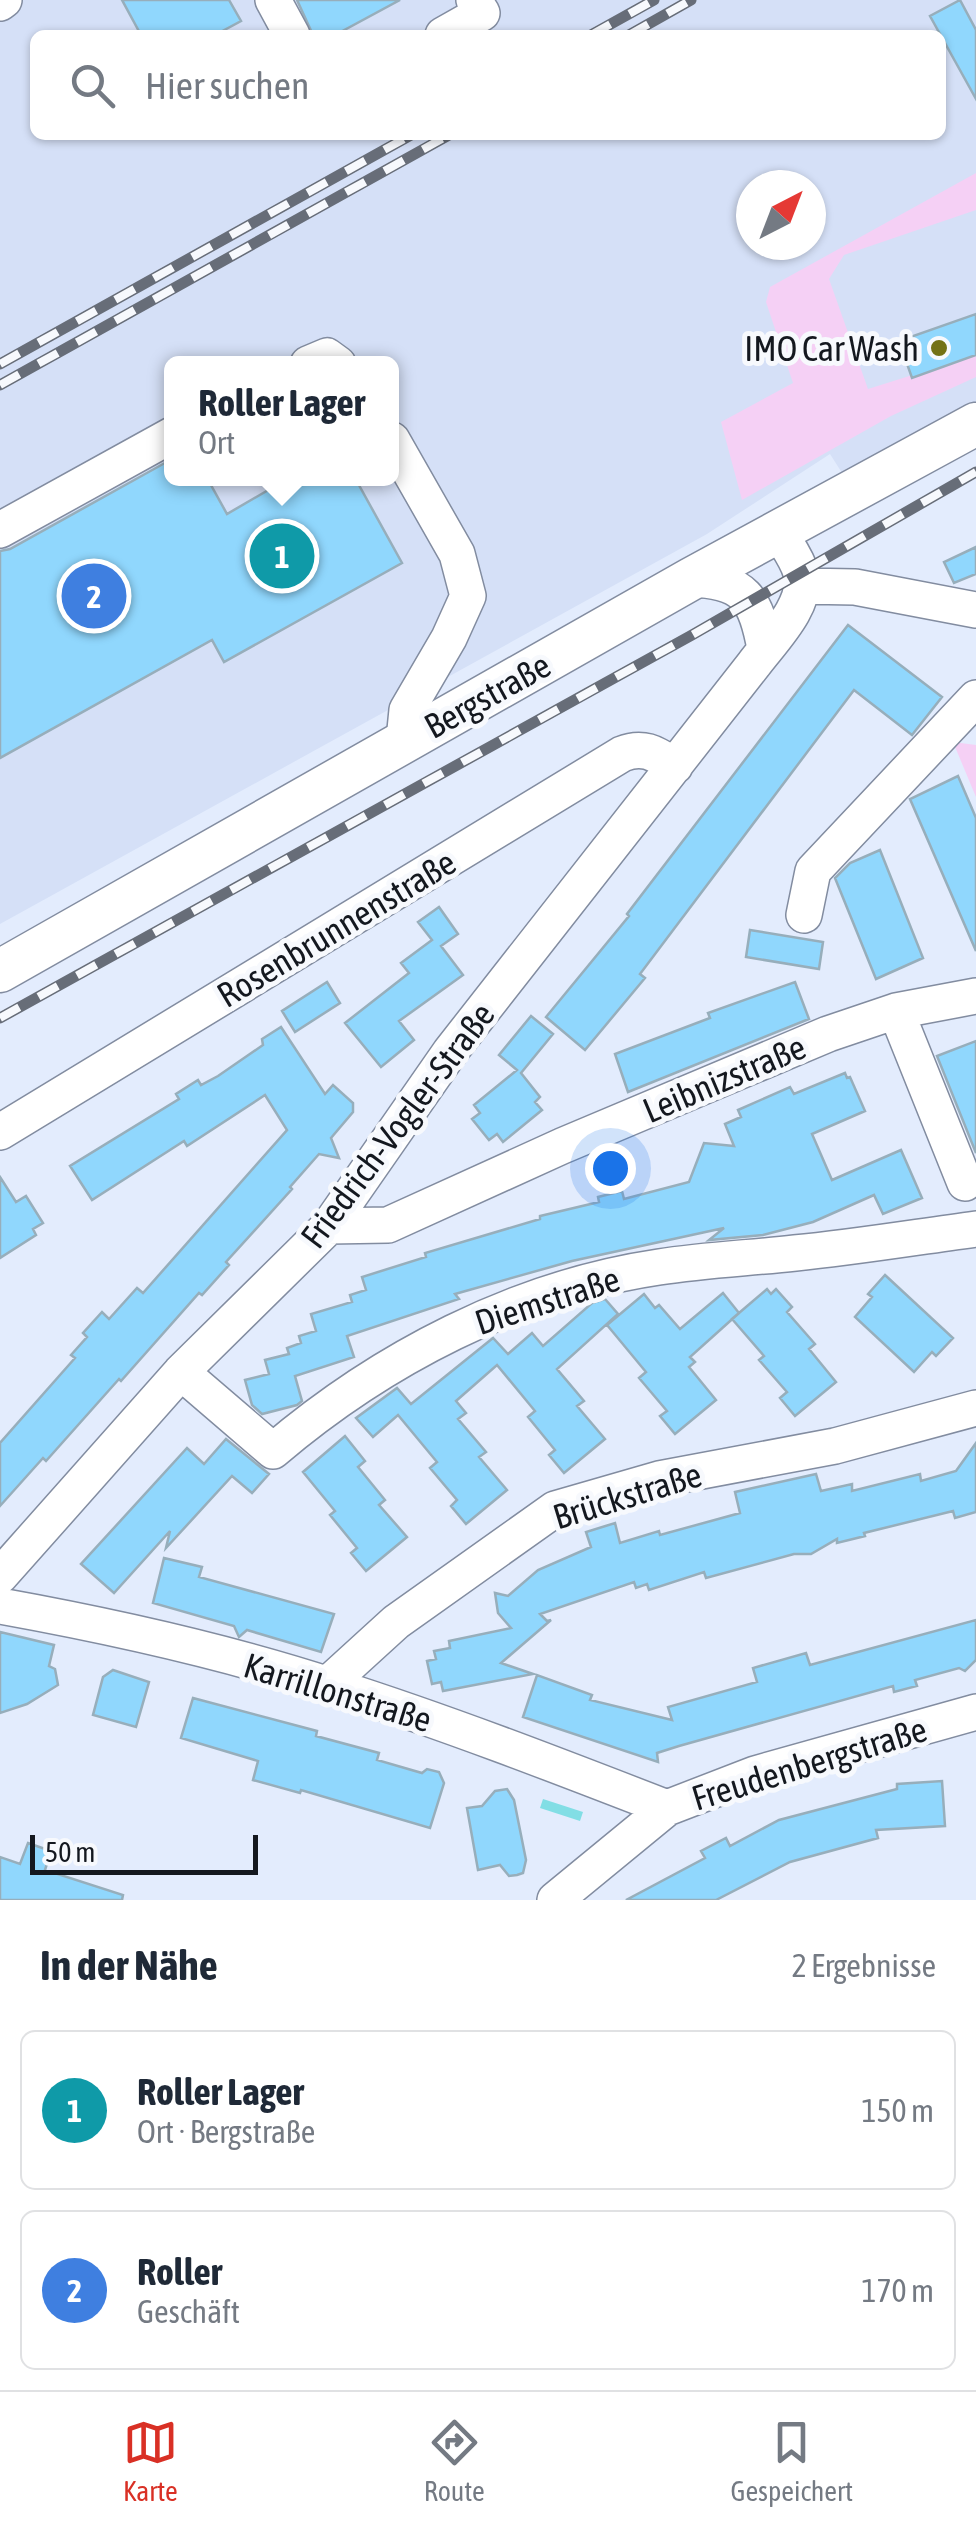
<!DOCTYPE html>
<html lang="de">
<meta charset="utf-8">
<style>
body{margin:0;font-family:"Asap Condensed",sans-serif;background:#f2f2f3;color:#1f2937}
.compass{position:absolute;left:736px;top:170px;width:90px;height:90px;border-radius:50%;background:#fff;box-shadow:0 2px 8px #0004;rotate:42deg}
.scale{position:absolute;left:30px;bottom:25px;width:228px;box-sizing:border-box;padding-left:10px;border:5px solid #14181f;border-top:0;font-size:28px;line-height:35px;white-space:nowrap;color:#14181f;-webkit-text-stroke:8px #f7f9fd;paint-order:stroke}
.you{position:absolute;left:610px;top:1168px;width:35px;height:35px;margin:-25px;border:8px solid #fff;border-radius:50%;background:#1a73e8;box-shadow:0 0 0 15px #1a73e833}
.badge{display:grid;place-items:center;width:65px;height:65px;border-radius:50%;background:#d93025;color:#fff;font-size:32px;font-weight:700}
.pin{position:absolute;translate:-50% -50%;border:5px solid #fff;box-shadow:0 2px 10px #0006}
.popup{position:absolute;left:164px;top:356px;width:235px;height:130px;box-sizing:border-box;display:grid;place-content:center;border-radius:15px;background:#fff;filter:drop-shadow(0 2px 8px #0005);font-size:32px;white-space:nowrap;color:#747a83}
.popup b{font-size:38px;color:#1f2937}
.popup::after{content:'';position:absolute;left:50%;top:100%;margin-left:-20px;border:20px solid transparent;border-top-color:#fff}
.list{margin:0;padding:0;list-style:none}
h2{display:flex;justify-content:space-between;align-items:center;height:130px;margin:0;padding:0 40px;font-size:42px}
h2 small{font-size:32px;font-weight:400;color:#747a83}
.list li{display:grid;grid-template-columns:65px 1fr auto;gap:30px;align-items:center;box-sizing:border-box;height:160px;margin:0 20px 20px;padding:0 20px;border:2px solid #e0e1e3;border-radius:15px}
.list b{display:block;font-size:38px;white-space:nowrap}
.list p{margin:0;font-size:32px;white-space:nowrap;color:#747a83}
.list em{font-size:32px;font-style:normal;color:#747a83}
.icon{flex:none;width:55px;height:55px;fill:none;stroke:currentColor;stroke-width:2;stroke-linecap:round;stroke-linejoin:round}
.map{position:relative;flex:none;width:976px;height:1900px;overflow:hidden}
.search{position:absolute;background:#fff;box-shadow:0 2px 8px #0004;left:30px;right:30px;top:30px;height:110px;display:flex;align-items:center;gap:25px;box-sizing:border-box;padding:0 35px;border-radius:15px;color:#747a83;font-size:38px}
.sheet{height:490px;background:#fff}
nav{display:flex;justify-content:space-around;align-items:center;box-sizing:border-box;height:140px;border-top:2px solid #e0e1e3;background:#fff;font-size:28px;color:#747a83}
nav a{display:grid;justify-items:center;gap:5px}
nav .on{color:#d93025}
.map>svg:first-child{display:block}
.built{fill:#d5e0f7;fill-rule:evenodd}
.green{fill:#f5d0f5}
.water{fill:#82dee5}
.building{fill:#90d7fd;stroke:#97aebb;stroke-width:2.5}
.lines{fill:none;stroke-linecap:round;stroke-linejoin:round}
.minor-casing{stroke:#828ca0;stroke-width:38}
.major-casing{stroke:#828ca0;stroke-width:45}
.minor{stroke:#fff;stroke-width:35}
.major{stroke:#fff;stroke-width:42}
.rail-casing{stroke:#676d78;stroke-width:11}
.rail{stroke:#f7f9fd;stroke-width:8;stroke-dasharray:22;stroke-linecap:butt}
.poi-dot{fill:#747216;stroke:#f7f9fd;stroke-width:4}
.labels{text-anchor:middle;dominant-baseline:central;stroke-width:10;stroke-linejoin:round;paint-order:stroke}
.poi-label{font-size:35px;fill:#14181f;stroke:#f7f9fd;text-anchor:end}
.street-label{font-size:35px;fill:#14181f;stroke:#f7f9fd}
</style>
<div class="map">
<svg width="976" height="1900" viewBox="0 0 976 1900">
<rect width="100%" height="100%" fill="#e3ecfd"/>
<path class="built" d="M0,0h976v420l-125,67 -21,-33 -123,80 -707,390zM35,35h906v100h-906zM751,185h60v60h-60zM172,364h220v114h-220z"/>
<path class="green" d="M976,173v37l-132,45 -15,24 39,110 108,-34v22l-85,39 -149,84 -21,-78 72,-39 -27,-81 4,-15z
M953,742l23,3v52z"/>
<path class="water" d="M543,1799l40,13 -3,9 -40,-13z"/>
<path class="building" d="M122,0h107l12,21 -26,14h-74z
M297,0h103l-65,35h-22z
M960,0l16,30v69l-46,-83z
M976,314v41l-64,23 -13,-37z
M172,459v19h35l20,36 62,-36h66l47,85 -178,99 -12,-22 -212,118v-207l10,-2z
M976,547v27l-22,9 -10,-21z
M848,625l94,72 -30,38 -58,-45 -214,284 5,4 -60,72 -39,-33 83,-101 -2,-2z
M958,776l18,42v133l-66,-152z
M880,850l43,108 -47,21 -41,-101 15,-15z
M439,907l19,27 -17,12 22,29 -64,46 15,19 -33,27 -36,-44 64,-50 -8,-10 31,-23 -14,-18z
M750,930l73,12 -4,27 -73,-12z
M327,982l13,21 -45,29 -13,-21z
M795,982l14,37 -181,73 -13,-38 95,-36 -2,-5z
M531,1016l22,18 -32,39 19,24 -5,5 7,8 -39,32 -6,-8 -8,6 -17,-21 8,-6 -6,-8 43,-35 -18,-15z
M281,1027l44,67 8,-9 20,18v9l-22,26 8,20 -20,-4 -29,33 2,2 -66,73 3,3 -27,30 -3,-2 -78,88 -2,-2 -73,82 -3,-3 -43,48v-63l75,-85 -4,-3 16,-18 -4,-4 19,-21 7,7 28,-31 6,5 144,-163 -22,-35 -78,51 -3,-5 -92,59 -22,-34 109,-67 -3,-5 22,-14 3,5 17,-9 45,-31 -1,-6z
M976,1041v112l-39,-97z
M845,1073l2,5 3,-1 15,34 -53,23 20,46 69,-30 21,48 -39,16 -9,-19 -61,27 -50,13 -54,5 15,-12 -152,33 -117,33 4,5 -112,37 7,21 -59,19 7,25 -5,4 -35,9 -10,-9 -7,-25 24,-6 -4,-14 24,-6 -2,-6 14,-5 -2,-7 17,-5 -5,-17 41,-12 -2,-7 16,-5 -4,-13 64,-20 -1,-4 115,-34v-3l59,-14 -1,-5 24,-6 2,8 65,-17 15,-39 30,3 -9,-22 16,-7 -3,-7 52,-23 4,7z
M0,1177l16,25 10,-6 17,27 -10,6 3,6 -36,23z
M885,1275l68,63 -17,18 -4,-4 -18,20 -59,-55 17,-20 -4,-3z
M767,1289l4,5 5,-5 16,18 -5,5 28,32 -6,5 27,33 -41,34 -15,-18 7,-6 -28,-32 5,-4 -32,-37z
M723,1293l16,20 -49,44 5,5 -6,5 27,33 -41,34 -15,-18 7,-5 -28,-33 7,-6 -39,-47 37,-31 11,14 4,-3 21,24z
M605,1299l13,15 -61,55 27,32 -7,5 28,33 -41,34 -15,-18 6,-5 -27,-33 7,-6 -38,-46 -41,36 10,12 -8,6 28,33 -7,5 28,33 -41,34 -15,-18 6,-6 -27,-32 7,-6 -39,-47 -25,22 -17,-19 41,-30 14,16 82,-66 15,16 24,-21 11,13 49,-43z
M345,1436l20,25 -7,6 27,33 -6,5 28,32 -41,34 -15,-18 6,-5 -27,-33 5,-4 -32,-39z
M226,1439l43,35 -17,19 -20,-17 -66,72 4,-17 -56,62 -33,-29 106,-116 17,16z
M976,1443v69l-21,6 -2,-7 -89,22 1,3 -28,7v-4l-26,15h-17l-88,24 -2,-6 -55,18 -2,-6 -11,4 -2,-6 -94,32 7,7 4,-1 -50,43 32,11 -90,17 -2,-9 -9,2 -5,-23 9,-2 -2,-8 16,-3 -1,-7 62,-13 -13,-15 -3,-20 13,3 30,-26 53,-23 -5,-15 29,-9 5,20 39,-12 1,4 80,-22 -5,-21 81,-18 5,17 31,-7v7l68,-17 1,7 35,-10z
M164,1558l38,9 -3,10 135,37 -13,38 -74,-22 -8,7 -5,-11 -81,-23z
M976,1620v40l-11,11 -6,-3 -44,12 2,6 -23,6 -1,-6 -214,60 -22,7 1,9 -135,-45 14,-42 55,20 -2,5 82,20 -4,-13 89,-25 -4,-14 53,-15 4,12z
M0,1632l54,13 -5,21 6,3 3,16 -31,19 -27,9z
M113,1670l36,12 -13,45 -43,-12 10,-38z
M193,1698l124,33 -1,5 63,17 -2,7 45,13 5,-4 12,3 5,11 -14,45 -129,-38 -1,3 -47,-13 5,-19 -77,-23z
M942,1781l3,45 -69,4 2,8 -88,24 -74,38h-90l79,-42 -4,-7 25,-13 4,8 49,-26 118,-31v-5z
M507,1789l7,11 12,60 -3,13 -6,2 -8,1 -9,-11 -22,5 -11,-62 15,-2 13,-15z
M28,1843l23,8 -6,19 78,25 -1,5h-122v-43l20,7z"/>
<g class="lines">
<defs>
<path id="minor" d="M273,0l19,35
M0,3l4,-3
M443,35l39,-22 -8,-13
M308,364l19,-8 11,8
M392,440l65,114 11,42 -19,42 -42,72 -2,20 4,9
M0,530l172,-95
M691,579c54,2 65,19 74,70
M802,586l53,1 121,23
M804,915l9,-44 163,-173
M896,1011l69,172
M0,1132l622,-378c22,-9 34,0 53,12
M329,1226l59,-1 174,-79 266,-112 68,-23 80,-15
M181,1372l92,79c108,-92 244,-163 386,-184 45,-7 91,-9 136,-14 61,-6 121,-16 181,-24
M0,1576l181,-204 148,-146 121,-174 304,-388c17,-23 55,-60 47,-91 -4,-15 -16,-30 -23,-43
M0,1606c111,20 224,45 332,80 113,36 224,79 335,122
M328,1684l68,-62 159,-113 104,-30 176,-33 141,-38
M555,1900l112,-92 88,-34 221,-62"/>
<path id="major" d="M0,971l691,-392 285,-155"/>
</defs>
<use href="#minor" class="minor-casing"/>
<use href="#major" class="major-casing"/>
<use href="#minor" class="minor"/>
<use href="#major" class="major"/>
<defs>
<path id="rail" d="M591,35l63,-35
M629,35l62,-35
M0,364l411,-229
M0,385l449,-250
M0,1018l692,-383 284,-163"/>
</defs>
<use href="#rail" class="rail-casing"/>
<use href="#rail" class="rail"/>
</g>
<circle class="poi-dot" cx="939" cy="348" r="10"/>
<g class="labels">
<g class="poi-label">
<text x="919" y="348">IMO Car Wash</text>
</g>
<g class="street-label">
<text transform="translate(487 695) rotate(-29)">Bergstraße</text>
<text transform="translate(336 928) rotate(-31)">Rosenbrunnenstraße</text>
<text transform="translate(724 1078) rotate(-23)">Leibnizstraße</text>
<text transform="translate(397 1125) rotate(-53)">Friedrich-Vogler-Straße</text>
<text transform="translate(547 1300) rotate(-18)">Diemstraße</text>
<text transform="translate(627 1495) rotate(-17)">Brückstraße</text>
<text transform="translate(338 1692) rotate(17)">Karrillonstraße</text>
<text transform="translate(809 1763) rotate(-17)">Freudenbergstraße</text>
</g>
</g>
</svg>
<svg class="compass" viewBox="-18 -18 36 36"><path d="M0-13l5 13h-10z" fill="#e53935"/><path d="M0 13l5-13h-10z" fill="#747a83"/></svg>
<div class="scale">50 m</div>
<div class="you"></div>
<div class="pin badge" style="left:282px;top:556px;background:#0f9aa8">1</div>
<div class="popup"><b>Roller Lager</b>Ort</div>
<div class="pin badge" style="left:94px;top:596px;background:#3f7fe0">2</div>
<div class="search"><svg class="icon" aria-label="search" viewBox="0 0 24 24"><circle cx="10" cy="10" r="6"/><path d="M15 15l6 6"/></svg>Hier suchen</div>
</div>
<section class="sheet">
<h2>In der Nähe<small>2 Ergebnisse</small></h2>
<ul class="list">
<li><span class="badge" style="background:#0f9aa8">1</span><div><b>Roller Lager</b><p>Ort · Bergstraße</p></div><em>150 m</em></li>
<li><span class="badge" style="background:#3f7fe0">2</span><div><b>Roller</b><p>Geschäft</p></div><em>170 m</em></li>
</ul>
</section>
<nav>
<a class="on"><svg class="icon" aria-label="map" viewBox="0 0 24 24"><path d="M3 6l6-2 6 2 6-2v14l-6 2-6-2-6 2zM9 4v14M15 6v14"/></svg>Karte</a>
<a><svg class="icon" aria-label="directions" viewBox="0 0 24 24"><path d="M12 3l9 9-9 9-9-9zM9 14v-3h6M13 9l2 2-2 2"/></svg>Route</a>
<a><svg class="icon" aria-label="saved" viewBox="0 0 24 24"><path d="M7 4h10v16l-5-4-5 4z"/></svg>Gespeichert</a>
</nav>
